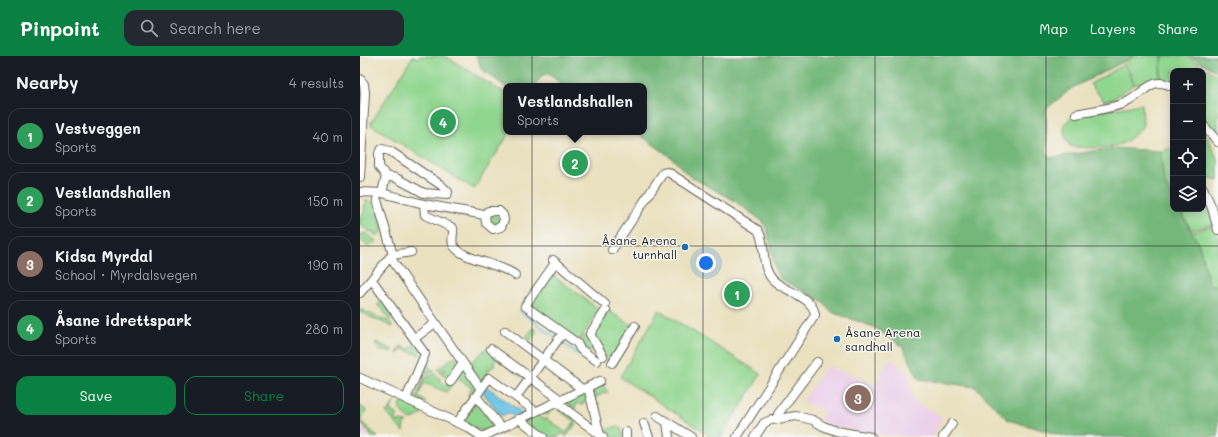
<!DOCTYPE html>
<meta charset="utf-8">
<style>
body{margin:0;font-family:Mali,sans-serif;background:#242831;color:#f1f3f6}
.controls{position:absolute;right:12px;top:12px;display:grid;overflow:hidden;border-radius:8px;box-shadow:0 2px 10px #0003}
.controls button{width:36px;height:36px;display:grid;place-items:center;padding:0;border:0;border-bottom:1px solid #363941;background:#171b24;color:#f1f3f6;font:20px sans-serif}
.you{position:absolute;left:346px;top:207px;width:14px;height:14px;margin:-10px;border:3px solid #fff;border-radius:50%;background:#1a73e8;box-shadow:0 0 0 6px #1a73e833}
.badge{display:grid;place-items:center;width:26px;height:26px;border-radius:50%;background:#0b8043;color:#fff;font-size:13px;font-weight:700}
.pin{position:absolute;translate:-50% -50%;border:2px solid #fff;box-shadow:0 1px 4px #0006}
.popup{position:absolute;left:143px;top:27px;width:144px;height:52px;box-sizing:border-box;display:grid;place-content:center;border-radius:8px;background:#171b24;filter:drop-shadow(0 1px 3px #0005);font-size:13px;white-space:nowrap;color:#9ea1a6}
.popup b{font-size:15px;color:#f1f3f6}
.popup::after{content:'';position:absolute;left:50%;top:100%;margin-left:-8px;border:8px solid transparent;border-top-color:#171b24}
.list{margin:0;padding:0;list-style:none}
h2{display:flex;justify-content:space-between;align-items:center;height:52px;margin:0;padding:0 16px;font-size:17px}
h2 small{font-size:13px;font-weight:400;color:#9ea1a6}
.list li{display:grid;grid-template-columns:26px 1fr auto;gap:12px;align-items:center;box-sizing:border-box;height:56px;margin:0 8px 8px;padding:0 8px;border:1px solid #363941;border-radius:12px}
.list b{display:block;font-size:15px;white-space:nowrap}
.list p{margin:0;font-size:13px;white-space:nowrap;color:#9ea1a6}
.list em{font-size:13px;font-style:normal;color:#9ea1a6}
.actions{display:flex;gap:8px;padding:12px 16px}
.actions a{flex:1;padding:9px 0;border:1px solid #0b8043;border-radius:12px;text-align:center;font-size:14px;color:#0b8043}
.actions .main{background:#0b8043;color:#fff}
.icon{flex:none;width:22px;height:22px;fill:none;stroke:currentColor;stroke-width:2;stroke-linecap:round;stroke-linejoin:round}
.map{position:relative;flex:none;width:858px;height:381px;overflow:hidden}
header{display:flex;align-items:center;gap:24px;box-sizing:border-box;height:56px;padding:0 20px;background:#0b8043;color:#fff}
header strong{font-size:19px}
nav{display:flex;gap:22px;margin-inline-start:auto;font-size:14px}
.search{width:280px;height:36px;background:#242831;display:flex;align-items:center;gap:10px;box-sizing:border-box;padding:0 14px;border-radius:12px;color:#9ea1a6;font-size:15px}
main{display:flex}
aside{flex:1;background:#171b24}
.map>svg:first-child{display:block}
.built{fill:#ebd1eb}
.green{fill:#91d68f;stroke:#567956}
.forest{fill:#74b77a;stroke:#486a4b}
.water{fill:#66c3e4;stroke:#417080}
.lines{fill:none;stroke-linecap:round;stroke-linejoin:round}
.stream{stroke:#66c3e4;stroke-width:2}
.minor-casing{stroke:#646155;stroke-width:10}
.minor{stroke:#fff;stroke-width:8}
.grid{fill:none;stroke:#1c1c1c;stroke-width:1;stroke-opacity:0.55}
.poi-dot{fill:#1f6fb2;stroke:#f6f6f2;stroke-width:1.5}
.labels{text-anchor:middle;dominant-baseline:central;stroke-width:3;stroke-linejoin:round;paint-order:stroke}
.poi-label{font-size:12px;fill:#1c1c1c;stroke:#f6f6f2;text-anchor:end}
</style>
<header>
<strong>Pinpoint</strong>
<div class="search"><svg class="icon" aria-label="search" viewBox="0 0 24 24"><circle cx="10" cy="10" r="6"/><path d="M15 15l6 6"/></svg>Search here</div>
<nav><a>Map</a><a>Layers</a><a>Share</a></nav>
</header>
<main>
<aside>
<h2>Nearby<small>4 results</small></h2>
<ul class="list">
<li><span class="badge" style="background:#2e9e5b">1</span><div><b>Vestveggen</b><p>Sports</p></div><em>40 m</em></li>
<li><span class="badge" style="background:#2e9e5b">2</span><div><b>Vestlandshallen</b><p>Sports</p></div><em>150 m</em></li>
<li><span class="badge" style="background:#8d6e63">3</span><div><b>Kidsa Myrdal</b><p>School · Myrdalsvegen</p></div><em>190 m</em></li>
<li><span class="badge" style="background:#2e9e5b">4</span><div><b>Åsane idrettspark</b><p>Sports</p></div><em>280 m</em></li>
</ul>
<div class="actions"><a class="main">Save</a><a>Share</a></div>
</aside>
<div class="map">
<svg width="858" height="381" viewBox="0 0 858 381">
<rect width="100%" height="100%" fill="#f6f6f2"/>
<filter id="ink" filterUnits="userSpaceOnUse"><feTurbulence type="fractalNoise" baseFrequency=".025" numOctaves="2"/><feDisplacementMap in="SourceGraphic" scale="8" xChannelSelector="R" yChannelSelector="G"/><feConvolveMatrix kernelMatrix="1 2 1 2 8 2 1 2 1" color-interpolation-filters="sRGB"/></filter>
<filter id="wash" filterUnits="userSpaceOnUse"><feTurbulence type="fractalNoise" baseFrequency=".012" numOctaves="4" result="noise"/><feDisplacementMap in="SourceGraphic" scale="16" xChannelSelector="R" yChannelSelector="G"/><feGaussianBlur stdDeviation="0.9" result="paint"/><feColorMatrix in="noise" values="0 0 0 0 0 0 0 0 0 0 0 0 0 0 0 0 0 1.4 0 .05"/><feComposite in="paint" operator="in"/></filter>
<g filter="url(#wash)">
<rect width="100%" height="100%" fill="#eae1c0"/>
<path class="built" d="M530,302l22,20 -3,10 5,13 28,16 -10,20 -52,-2 -54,-10 -6,-6 4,-8 -22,-10 25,-35 49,19z
M0,367l10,14h-10z"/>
<path class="green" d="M53,0l5,2 1,-2h26l61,38v38h4l-36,57 -103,-64v-2z
M765,0h37l-3,21 -25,8z
M803,0h24l31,20v62l-15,-18v-49h-30v13l-13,-7z
M765,8l8,21 -20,14 -9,2 -14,-17z
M782,48l1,22c-6,7 -13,14 -22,18 -13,4 -39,5 -51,2l-6,-12v-10l9,-8z
M843,72l15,32v20l-15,-4z
M813,92v51l-25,-39 4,-6z
M843,134l11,34 -23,6 -11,-21h23z
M5,145l10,1 8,28 -6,6 -17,-11v-9l4,-4z
M130.5 164a4.5 4.5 0 1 1 9 0a4.5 4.5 0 1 1-9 0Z
M854,169l4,11v51l-23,-6 -5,-48z
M6,177l10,8 -8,6 -8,-8v-4z
M191,218l49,36 -22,32 -50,-36z
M21,243l16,22 -10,-4 -4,-8 -5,-3z
M0,253l24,11h5l4,7 -32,-14z
M299,254l102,64 -40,63h-9l-92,-60z
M249,255l24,15 -24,37 -17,-28z
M173,272l4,3 -9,13 -4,-4z
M224,280h4l6,9 -3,7 -11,-8z
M16,286l17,8 -1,2 -11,-1 -6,-6z
M54,289l6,7v3l-17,-6 -6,5 4,-8 7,3z
M95,289c9,-1 9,8 10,14l7,3 17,-16 34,28 -2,3 -24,-18 -3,3v4l-5,3 -1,5 -7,9z
M95,300l5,6 -10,18 -10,-7 5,-2v-2l-6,2 -1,-2z
M68,305v4l7,7 -9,1 -2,-4z
M105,313l13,18 -7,10 -3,-2 4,-7 -15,-10 4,-8z
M76,318l9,12 3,-3 4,2 -6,7 -22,-9 -6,14 8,4 -1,2 -9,-4v-2l-4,-2 5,1 7,-18z
M241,327l7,9 -13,5v3l-5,-11z
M226,334l2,7 -7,9 -4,-4 -2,7 -11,-8z
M34,346l-4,9 7,3 -1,7 11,1 -3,2 -1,8 -17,-20h2z
M44,346l18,8 -1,5 -11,5 -11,-11 2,-6z
M117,346l17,25c-12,6 -21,3 -30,-8z
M196,348l22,17 -12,16 -4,-4 -3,4h-13l-23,-17 13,-6 9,6 1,-2 20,15 9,-12 -17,-11 1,-2 -3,-2 -9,10 -6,-5z
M0,350l6,4 -5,11 17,16h-6l-12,-16z
M257,370l4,3 2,8h-17l-5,-5z"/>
<path class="forest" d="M115,0h660l-63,32 -26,21 1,45 2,4 63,-10 49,3 3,31 9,17v10h6l20,36 11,41 8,-1v152h-151l-59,-17 -33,-33 -56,-8 -17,-33 -28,-19 -43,-15 -8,-10 -42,-23 -5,-7 -9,-43 -5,-8 -30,-22 -43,-23 -17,-18 -36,-26h8v-46h-82l-5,-6 -9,-6 -6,1 -7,11 -29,1 -25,-18 -3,-11z
M830,0h28v16z"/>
<path class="water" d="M126,330l38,28 -6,3 -2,-2 -3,1 -5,-3 -7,3 -19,-25z"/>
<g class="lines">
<path class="stream" d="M160,255l36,27
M200,285l34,25"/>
</g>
</g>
<g filter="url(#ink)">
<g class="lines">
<defs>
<path id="minor" d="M0,23l4,5 1,9 -5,84
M716,58c14,-3 40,-6 51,-12 18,-9 24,-27 46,-15
M843,69l15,17
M22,93l8,2 51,34 7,7 -1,3 -23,-2 -28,-15 -10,-2 -7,-9v-14z
M843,132l9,20 6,22
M0,136l22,1 42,11 61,11 1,8 7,6 8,-2 3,-7 -1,-5 -4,-4h-11l-3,4
M22,137l4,-17
M17,144l16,55
M64,148l1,11 28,13c1,5 -2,11 0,16 5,15 49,20 62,31
M252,194l51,-77 5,-1 90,58c9,15 2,37 15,50 11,11 41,17 42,35l-78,122
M30,201l3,-2 18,-3
M193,204l52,44
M195,207l-30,43 52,37 3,6 17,12
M12,224l53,74 -19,45
M0,237l30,-36 91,132 -24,34
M145,275l77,58
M55,282l20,-15
M131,293l70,51
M243,300l-13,-22 16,-24
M252,307l23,-37
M0,322l107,49 15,10 74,-35 47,35
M90,326l13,-19
M228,331l12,48
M121,333l8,-11 46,33
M116,340l25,32
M156,341l47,-64
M197,346l43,-21
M297,360l34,21
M418,362v-4l39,-52
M159,363l24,18
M307,366l2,15
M284,367l5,14
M266,376v5
M395,381l9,-14 7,-3 25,-4 17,4 10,6 13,5 35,6
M583,381l9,-13"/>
</defs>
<use href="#minor" class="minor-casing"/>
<use href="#minor" class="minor"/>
</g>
</g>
<path class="grid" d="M172,0v381M343,0v381M515,0v381M686,0v381M0,190h858"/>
<g class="poi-dot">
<circle cx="325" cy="191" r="4"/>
<circle cx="477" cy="283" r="4"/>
</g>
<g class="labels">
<g class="poi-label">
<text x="317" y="184">Åsane Arena<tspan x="317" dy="14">turnhall</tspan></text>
<text x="485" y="276" text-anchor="start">Åsane Arena<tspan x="485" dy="14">sandhall</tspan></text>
</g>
</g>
</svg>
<div class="controls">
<button>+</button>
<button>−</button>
<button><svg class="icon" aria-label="locate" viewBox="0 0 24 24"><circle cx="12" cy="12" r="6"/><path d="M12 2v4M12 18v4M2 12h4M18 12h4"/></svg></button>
<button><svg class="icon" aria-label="layers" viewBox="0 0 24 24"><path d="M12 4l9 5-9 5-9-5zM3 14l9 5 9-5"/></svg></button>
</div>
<div class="you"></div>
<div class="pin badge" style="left:377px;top:238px;background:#2e9e5b">1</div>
<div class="pin badge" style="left:215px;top:107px;background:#2e9e5b">2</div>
<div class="popup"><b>Vestlandshallen</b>Sports</div>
<div class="pin badge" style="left:498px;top:342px;background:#8d6e63">3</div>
<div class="pin badge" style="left:83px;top:66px;background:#2e9e5b">4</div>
</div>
</main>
